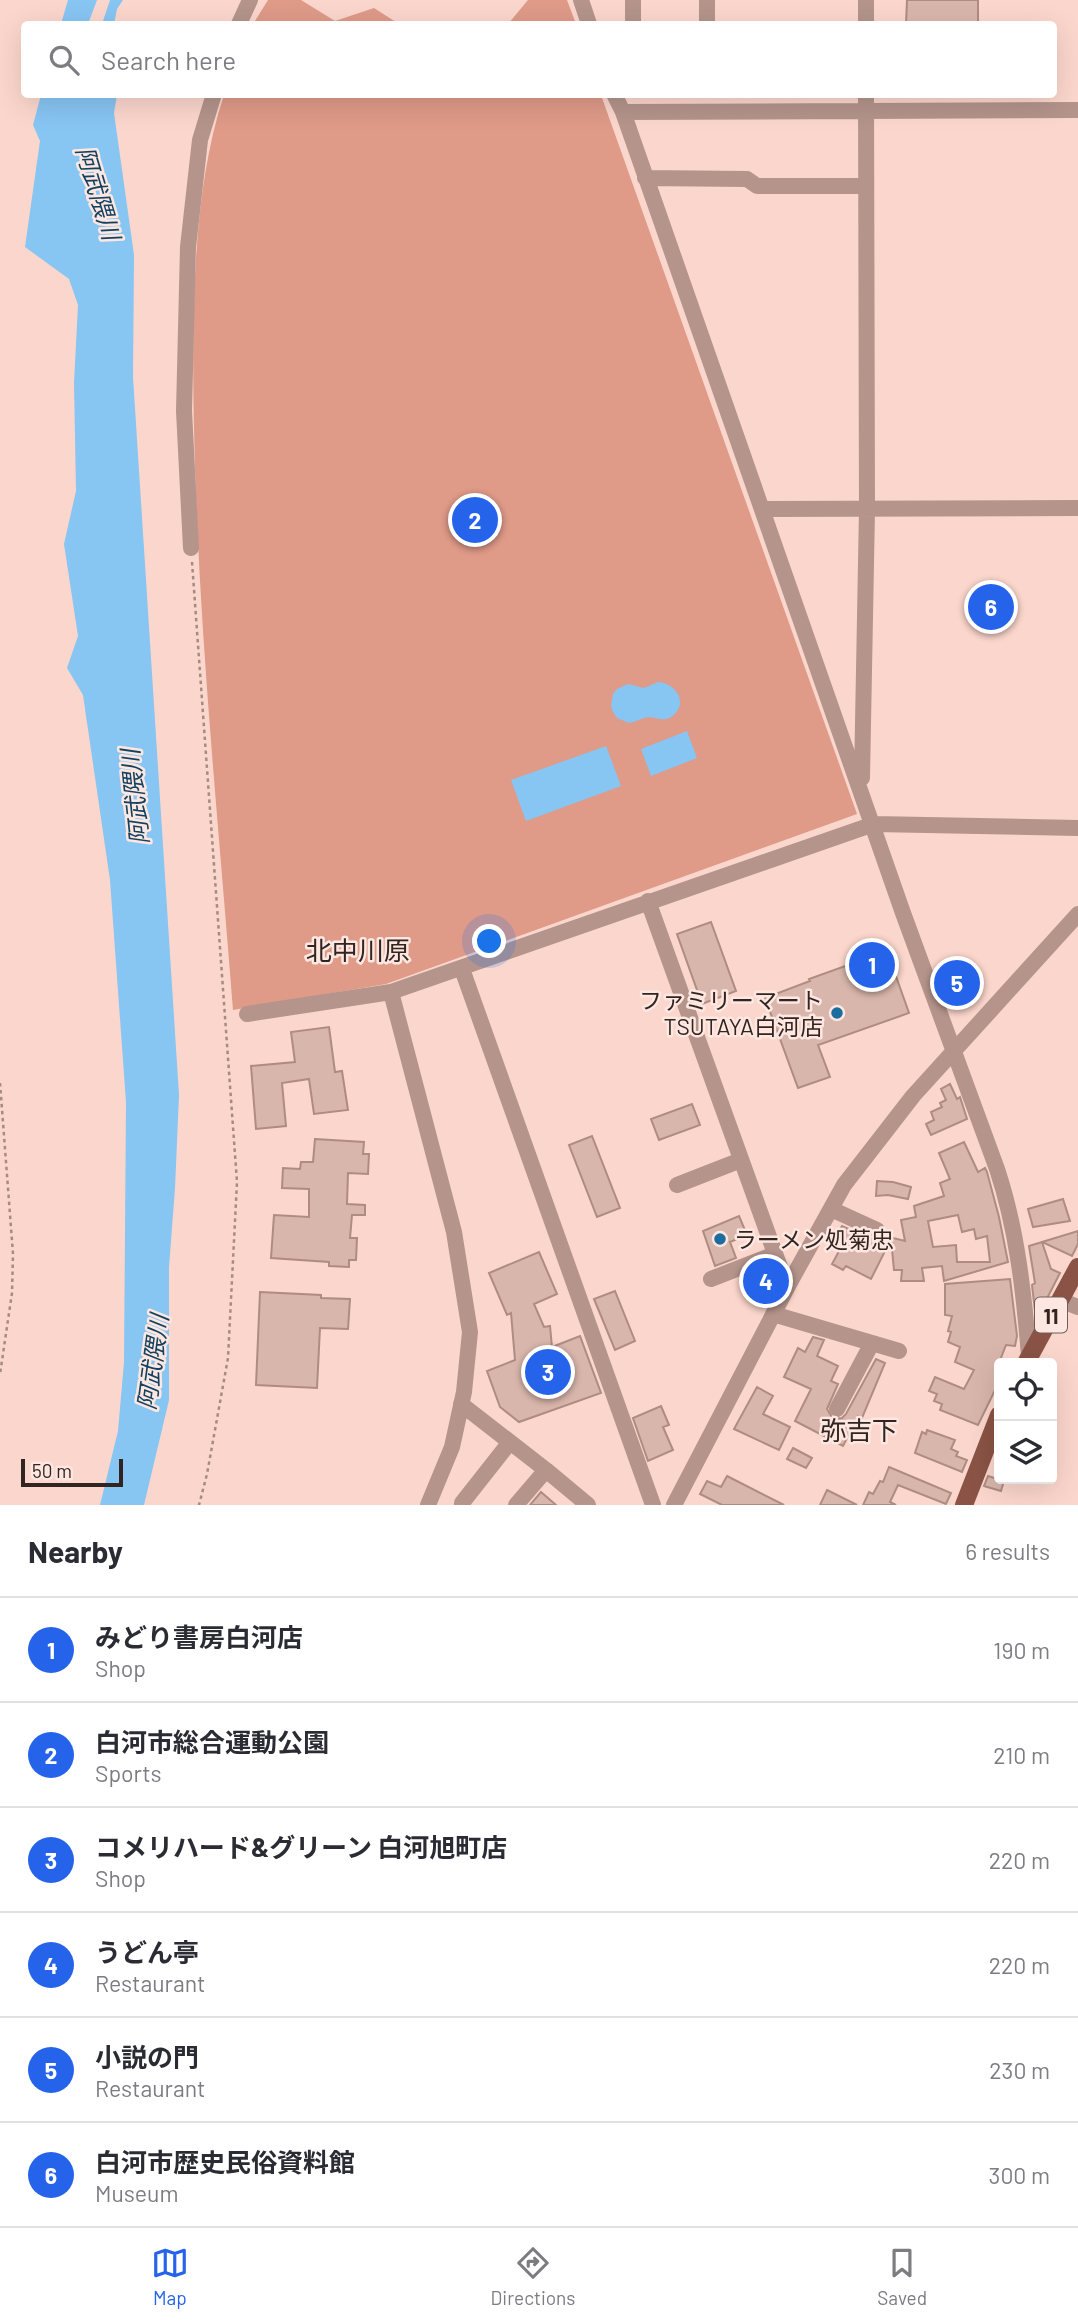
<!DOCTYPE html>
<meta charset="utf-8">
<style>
body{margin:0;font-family:Barlow,"Noto Sans JP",sans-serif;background:#f7f7f7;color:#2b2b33}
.controls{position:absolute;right:21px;bottom:21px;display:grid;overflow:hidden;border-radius:7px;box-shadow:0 7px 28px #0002}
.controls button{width:63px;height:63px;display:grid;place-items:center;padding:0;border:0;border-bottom:2px solid #e1e1e2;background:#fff;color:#2b2b33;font:35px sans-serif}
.scale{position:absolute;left:21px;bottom:18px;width:102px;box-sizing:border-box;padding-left:7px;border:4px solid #322521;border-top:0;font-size:19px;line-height:24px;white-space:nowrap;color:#322521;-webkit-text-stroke:5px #fee7e1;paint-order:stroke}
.you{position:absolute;left:490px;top:942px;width:24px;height:24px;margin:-18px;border:5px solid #fff;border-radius:50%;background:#1a73e8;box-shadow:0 0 0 10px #1a73e833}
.badge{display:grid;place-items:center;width:46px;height:46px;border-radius:50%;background:#2563eb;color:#fff;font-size:23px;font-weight:700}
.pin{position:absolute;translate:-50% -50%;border:4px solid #fff;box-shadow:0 2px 7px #0006}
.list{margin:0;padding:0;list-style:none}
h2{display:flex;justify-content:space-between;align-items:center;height:91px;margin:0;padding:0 28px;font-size:30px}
h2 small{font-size:23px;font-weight:400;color:#7c7c81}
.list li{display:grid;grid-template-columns:46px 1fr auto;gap:21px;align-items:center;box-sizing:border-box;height:105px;padding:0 28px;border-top:2px solid #e1e1e2}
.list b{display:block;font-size:26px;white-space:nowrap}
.list p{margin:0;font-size:23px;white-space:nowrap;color:#7c7c81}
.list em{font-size:23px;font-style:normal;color:#7c7c81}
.icon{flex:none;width:38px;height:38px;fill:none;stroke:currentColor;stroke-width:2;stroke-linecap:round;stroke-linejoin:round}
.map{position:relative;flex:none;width:1078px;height:1505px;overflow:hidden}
.search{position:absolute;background:#fff;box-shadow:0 7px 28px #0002;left:21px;right:21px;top:21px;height:77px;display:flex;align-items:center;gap:18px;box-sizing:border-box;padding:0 24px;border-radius:7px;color:#7c7c81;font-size:26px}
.sheet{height:721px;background:#fff}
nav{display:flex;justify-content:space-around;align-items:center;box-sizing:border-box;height:98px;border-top:2px solid #e1e1e2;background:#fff;font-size:19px;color:#7c7c81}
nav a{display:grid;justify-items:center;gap:4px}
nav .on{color:#2563eb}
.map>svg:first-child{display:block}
.green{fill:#df9a88}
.water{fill:#87c5f3}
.building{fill:#d9b6ac;stroke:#ae8c82;stroke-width:2;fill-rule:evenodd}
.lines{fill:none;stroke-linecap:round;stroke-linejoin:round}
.path{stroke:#a68b83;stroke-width:2.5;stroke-dasharray:3.5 3.5;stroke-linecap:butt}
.minor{stroke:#b4948b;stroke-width:16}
.major{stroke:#8a5345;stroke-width:18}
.poi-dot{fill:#1c6d9f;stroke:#fee7e1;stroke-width:2.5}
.labels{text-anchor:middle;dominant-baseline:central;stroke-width:5;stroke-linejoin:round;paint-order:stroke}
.shield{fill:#fee7e1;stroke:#6f5f5b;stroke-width:2}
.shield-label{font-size:21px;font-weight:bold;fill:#322521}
.poi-label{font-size:23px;fill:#322521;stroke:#fee7e1;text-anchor:end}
.water-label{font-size:24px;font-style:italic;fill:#124260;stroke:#fee7e1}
.quarter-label{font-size:26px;fill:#322521;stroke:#fee7e1}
</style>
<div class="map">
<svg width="1078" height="1505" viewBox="0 0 1078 1505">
<rect width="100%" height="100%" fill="#fbd6cc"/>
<path class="green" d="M268,0h33l34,21 39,-13 25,16h-146z
M528,0h39l9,24h-68z
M224,95h377l256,719 -471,170 -153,26c-15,-193 -35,-386 -39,-580 -2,-104 -3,-237 30,-335z"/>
<path class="water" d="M68,0h29l-9,24h-27z
M110,0h13l-6,9 -3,15h-12z
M41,95h48l2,3 1,-3h25l-3,18 20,142 -1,122 46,718 -4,93 -6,79v133l-25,105h-44l18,-74 6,-69 2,-260 -16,-222 -27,-185 -16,-27 11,-32 -14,-92 12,-53 -2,-108 4,-78 -9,-26 -44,-32 15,-106 -7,-16z
M658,682c18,1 32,22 13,35 -9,6 -17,-2 -27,1 -6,2 -9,4 -15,5l-12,-5 -4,-6 -2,-6 2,-12 4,-5 11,-5 16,4z
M687,731l10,27 -46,18 -10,-27z
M606,746l15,40 -95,35 -15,-41z"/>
<path class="building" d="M907,0h71v24h-72z
M711,922l25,69 -34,13 -25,-70z
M887,951l22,62 -91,32 12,32 -32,11 -33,-90 45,-17 -1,-2z
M329,1027l6,45 7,-1 6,39 -34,4 -5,-35 -27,4 4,43 -30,3 -5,-63 44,-4 -4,-30z
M950,1084l7,15 3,-2 7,22 -36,16 -5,-11 8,-4 -3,-8 11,-5 -2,-4 6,-3 -5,-11z
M692,1104l8,21 -41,15 -8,-21z
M592,1136l28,72 -23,9 -28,-72z
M315,1139l49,3 -1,12h6l-1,20 -20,-1 -1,31 18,1v10h-13l-2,23h7l-1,22h-7v7l-20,-1v-4l-58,-4 3,-43 35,2v-28l-27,-1 1,-20 17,1 1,-7h12z
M964,1142l14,30 7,-4 2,4 12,45 9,45 -64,19 -2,-15 -20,2 2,13h-23l1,-11h-8l-3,-31 -20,40 -25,-13 -3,4 -11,-6 12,-22 -8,-5 6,-11 31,14h6l6,-4 20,5 -4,-21 15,-3 -2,-11 30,-10 -4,-13 10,-4 -11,-26zM958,1215l4,17 12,-3 2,10 11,-3 3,26h-33l-1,-17 -23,2 -5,-26z
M877,1181l16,1 18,5 -3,12 -20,-4 -12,1z
M1063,1199l7,22 -37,6 -5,-18z
M739,1216l8,19 -17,7 6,16 -21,8 -12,-35z
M1078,1231v13l-6,12 -30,-14z
M1042,1242l9,27 9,4 -24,47 -4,-35 3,-2 -6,-37z
M539,1252l18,42 -23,10 10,23 6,-1 2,21 28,-11 21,57 -82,29 -19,-15 -13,-36 28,-11 -4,-47 -4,2 -18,-42z
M1010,1279l7,57 -2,10 -9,-1 -7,18v19l-21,43 -38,-15 2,-6 -8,-3 3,-7 -8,-3 6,-14 29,12 10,-19 -19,-8 5,-15 -12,-5 3,-10 -3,-1 4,-15 -7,-1v-31z
M615,1291l20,50 -20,9 -21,-51z
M260,1292l61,3v3l29,1 -2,30 -28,-1 -3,60 -61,-3z
M813,1337l11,3 -7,16 21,10 -7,15 7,3 -11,25 6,10 9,-1 4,-4 30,-55 9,4 -23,55 -4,-2 -15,30 -48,-25 16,-32 -27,-12 14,-29 7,4z
M757,1387l16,9 -10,18 27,13 -11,23 -45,-21z
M661,1406l8,19 -6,2 10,23 -25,11 -15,-43z
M927,1430l28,10 -4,9 7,3 -2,4 11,4 -5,12 -47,-19 7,-21 4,2z
M793,1448l19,10 -6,10 -19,-9z
M889,1467l62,26 -5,11 -48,-19 -8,17 6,3h-33l6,-13 4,2 7,-13 3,1z
M727,1476l57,29h-62l-22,-11 7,-13 14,6z
M988,1476l16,5 -3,10 -17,-5z
M827,1490l30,15h-37z
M541,1492l15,13h-26z"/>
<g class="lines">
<path class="path" d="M192,562l45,620 -9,176 -21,116 -8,31
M0,1083l13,171 -1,39 -12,81"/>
<path class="minor" d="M581,0l8,24
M707,0v24
M239,24l11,-24
M633,24v-24
M866,24v-24
M614,94l9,18 280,801 94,256c20,60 27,125 32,187
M623,112l455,-2
M645,178l102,1 10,7h109
M763,509l315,-1
M191,548l-7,-137 4,-164 12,-107 14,-46
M862,778l5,-269 -1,-415
M648,901l133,369 8,14
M462,969l191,536
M391,992l63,240 16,100 -6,60 -12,55 -24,58
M247,1014l144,-22 483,-168 204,4
M677,1185l64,-25
M831,1209l46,21
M711,1279l64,-25
M1060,1300l18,7
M773,1314l126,37
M461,1404l85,66 42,35
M837,1409l35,-66
M462,1503l48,-61
M516,1505l30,-35
M674,1505l115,-221 55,-99 69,-89 165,-182"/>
<path class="major" d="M1026,1363l52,-96
M964,1505l35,-90"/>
</g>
<g class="poi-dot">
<circle cx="837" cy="1013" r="7"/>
<circle cx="720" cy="1239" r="7"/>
</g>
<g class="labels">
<rect class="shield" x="1035" y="1297.5" width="32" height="35" rx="5"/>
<g class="shield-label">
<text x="1051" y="1315">11</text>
</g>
<g class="poi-label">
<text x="823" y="1000">ファミリーマート<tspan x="823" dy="26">TSUTAYA白河店</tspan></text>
<text x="734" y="1239" text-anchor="start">ラーメン処菊忠</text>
</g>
<g class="water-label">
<text transform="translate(99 193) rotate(73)">阿武隈川</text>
<text transform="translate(134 797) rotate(-96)">阿武隈川</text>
<text transform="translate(152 1362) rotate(-82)">阿武隈川</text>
</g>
<g class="quarter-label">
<text x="358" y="949">北中川原</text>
<text x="859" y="1429">弥吉下</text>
</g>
</g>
</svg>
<div class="controls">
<button><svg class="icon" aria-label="locate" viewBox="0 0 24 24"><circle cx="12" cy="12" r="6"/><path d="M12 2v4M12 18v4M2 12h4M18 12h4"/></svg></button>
<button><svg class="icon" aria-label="layers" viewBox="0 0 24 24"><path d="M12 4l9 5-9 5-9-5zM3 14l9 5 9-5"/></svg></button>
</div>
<div class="scale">50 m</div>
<div class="you"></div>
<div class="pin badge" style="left:872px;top:965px">1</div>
<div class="pin badge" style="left:475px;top:520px">2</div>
<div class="pin badge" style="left:548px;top:1372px">3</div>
<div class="pin badge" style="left:766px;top:1281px">4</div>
<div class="pin badge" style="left:957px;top:983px">5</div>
<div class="pin badge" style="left:991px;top:607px">6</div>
<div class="search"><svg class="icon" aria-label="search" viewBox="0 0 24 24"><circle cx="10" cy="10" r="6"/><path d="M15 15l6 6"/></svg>Search here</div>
</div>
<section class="sheet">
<h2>Nearby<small>6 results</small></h2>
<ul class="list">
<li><span class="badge">1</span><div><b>みどり書房白河店</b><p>Shop</p></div><em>190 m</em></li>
<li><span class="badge">2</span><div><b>白河市総合運動公園</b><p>Sports</p></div><em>210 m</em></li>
<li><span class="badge">3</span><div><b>コメリハード&amp;グリーン 白河旭町店</b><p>Shop</p></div><em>220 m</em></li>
<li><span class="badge">4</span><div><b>うどん亭</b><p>Restaurant</p></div><em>220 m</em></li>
<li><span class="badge">5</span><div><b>小説の門</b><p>Restaurant</p></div><em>230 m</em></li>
<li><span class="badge">6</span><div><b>白河市歴史民俗資料館</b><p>Museum</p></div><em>300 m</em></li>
</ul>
</section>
<nav>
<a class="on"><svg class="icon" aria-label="map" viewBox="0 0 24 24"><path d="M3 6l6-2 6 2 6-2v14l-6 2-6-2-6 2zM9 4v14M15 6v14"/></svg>Map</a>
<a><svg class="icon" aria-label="directions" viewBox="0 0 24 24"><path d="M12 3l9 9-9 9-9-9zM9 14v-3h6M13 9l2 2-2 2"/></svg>Directions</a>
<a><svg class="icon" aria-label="saved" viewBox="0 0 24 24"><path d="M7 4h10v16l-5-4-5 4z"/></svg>Saved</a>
</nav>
